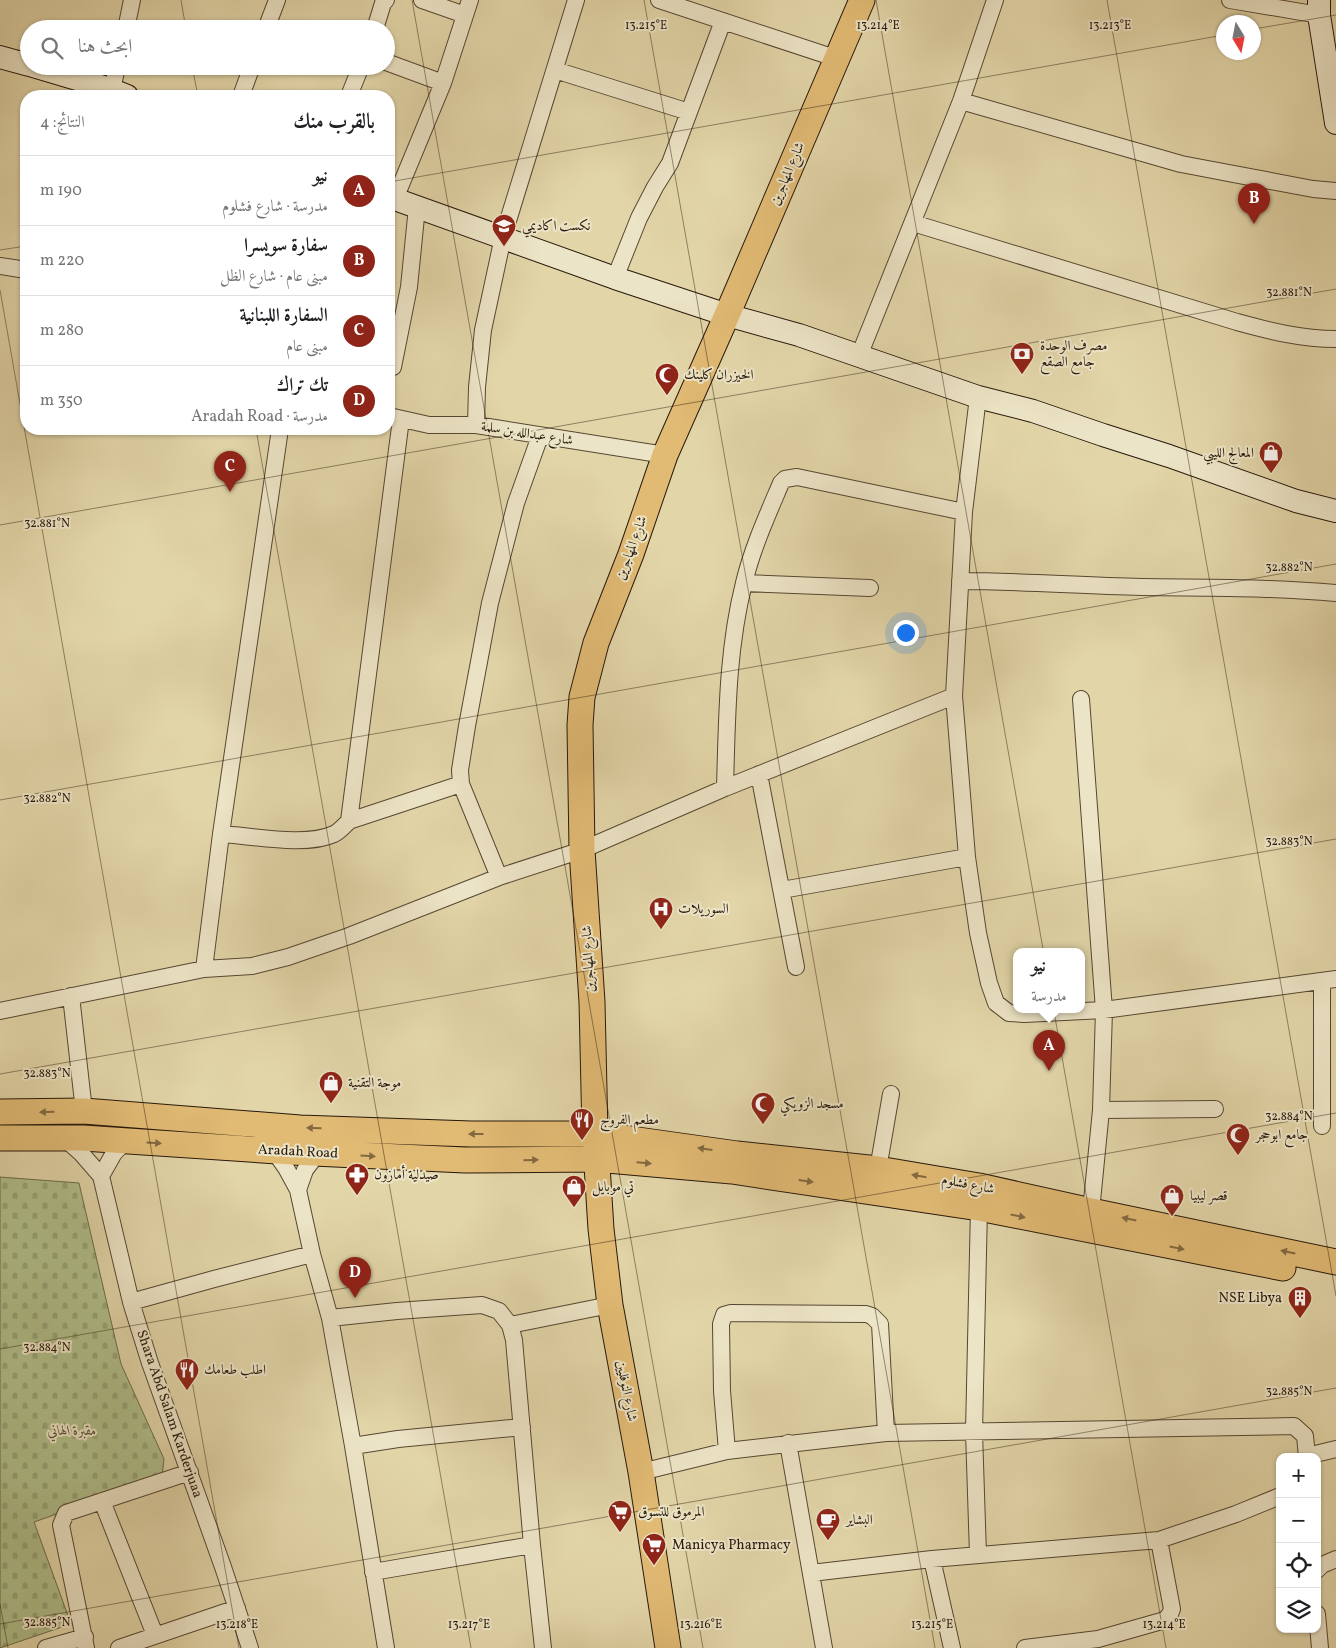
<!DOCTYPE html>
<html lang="ar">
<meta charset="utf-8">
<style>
body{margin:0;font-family:Vollkorn,Amiri,serif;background:#f6f6f6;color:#202124;direction:rtl}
.controls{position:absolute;right:15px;bottom:15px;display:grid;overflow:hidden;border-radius:10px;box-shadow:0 1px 4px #0004}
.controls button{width:45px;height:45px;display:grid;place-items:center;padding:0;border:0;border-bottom:1px solid #e0e0e0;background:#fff;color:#202124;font:25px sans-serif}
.compass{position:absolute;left:1216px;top:15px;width:45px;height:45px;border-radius:50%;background:#fff;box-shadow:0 1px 4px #0004;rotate:170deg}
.you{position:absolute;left:905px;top:632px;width:18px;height:18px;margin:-12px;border:4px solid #fff;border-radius:50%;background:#1a73e8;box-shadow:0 0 0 8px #1a73e833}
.badge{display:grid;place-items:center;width:32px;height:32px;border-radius:50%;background:#8f2418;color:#fff;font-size:16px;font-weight:700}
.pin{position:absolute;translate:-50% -41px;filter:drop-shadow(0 1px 2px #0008)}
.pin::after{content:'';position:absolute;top:26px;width:18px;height:15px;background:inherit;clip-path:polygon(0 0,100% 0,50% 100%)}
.popup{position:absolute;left:1013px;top:948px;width:72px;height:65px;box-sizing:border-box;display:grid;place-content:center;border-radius:10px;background:#fff;filter:drop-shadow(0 1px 4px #0005);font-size:16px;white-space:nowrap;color:#757577}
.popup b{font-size:19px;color:#202124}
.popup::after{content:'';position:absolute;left:50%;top:100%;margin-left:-10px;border:10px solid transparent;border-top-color:#fff}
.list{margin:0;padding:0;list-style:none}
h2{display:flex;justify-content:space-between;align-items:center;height:65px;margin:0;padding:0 20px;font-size:21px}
h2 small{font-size:16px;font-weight:400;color:#757577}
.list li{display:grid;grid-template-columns:32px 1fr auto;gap:15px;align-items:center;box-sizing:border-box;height:70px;padding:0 20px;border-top:1px solid #e0e0e0}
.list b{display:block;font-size:19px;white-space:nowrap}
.list p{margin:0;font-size:16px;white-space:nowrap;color:#757577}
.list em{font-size:16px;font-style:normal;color:#757577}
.icon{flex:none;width:28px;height:28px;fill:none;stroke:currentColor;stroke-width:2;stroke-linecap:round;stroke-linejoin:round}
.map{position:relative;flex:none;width:1336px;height:1648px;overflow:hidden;direction:ltr}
.search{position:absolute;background:#fff;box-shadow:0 1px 4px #0004;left:20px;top:20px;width:375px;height:55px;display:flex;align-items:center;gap:12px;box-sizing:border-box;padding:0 18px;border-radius:28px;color:#757577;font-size:19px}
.panel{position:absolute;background:#fff;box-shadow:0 1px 4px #0004;left:20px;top:90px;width:375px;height:345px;border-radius:20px;direction:rtl}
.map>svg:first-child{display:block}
.cemetery{fill:url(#cemetery-stones);stroke:#6b6b4a}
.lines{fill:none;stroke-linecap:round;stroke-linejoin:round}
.street-casing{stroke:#564732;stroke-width:18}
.secondary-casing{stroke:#27180b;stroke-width:24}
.primary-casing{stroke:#27180b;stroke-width:27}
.street{stroke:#ece4c6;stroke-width:16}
.secondary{stroke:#ece4c6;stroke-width:22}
.primary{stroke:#e1ba74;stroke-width:25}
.oneway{fill:#846940}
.ticks{fill:none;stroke:#27180b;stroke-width:1;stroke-opacity:0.45}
.labels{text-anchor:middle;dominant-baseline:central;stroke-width:4;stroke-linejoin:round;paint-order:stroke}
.street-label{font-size:14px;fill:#27180b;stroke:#ece4c6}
.poi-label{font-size:14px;fill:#27180b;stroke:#ece4c6;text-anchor:start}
.park-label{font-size:14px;font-style:italic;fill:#504a31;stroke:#ece4c6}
.ticks-label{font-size:12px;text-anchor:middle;fill:#27180b;stroke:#ece4c6;stroke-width:4;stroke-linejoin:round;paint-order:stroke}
</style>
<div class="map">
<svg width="1336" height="1648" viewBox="0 0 1336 1648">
<defs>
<pattern id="cemetery-stones" width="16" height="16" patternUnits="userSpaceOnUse" patternTransform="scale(1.25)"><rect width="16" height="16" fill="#afbe8a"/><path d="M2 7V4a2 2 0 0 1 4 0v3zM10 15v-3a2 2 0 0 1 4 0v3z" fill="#97a376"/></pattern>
</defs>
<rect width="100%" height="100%" fill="#e2d5a8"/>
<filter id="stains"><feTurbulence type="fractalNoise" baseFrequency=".004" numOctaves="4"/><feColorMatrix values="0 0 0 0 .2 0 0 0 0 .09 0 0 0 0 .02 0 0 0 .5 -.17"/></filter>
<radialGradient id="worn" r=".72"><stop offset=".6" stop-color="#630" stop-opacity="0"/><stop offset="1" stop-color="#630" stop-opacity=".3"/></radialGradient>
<path class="cemetery" d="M0,1177l79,6 42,181 43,95 -2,18 -128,45 37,102 -71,24z"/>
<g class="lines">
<defs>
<path id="street" d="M422,0l43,15
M659,0l179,59
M1230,0l89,15
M126,29l6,-29
M266,29l11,-29
M375,29l8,-26 3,-3
M386,62l57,21
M555,70l134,42 34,-91
M112,91l5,-25
M241,96l11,-30
M349,96l12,-30
M961,101l220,63 132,25 23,2
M395,199l48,-116 27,-83
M913,223l324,99c33,9 64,17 99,17
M0,266l26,4
M615,278l24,-60 16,-31 15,-24 19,-51
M859,356l102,-255 34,-101
M389,368l4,-1 16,-80 8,-80
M978,397l-14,115 -10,184 13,161 11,76 11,50 7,20 13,10 15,1 80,-4 232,-31
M389,416l40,9h47l189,30
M476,425l1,-38 6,-57 20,-93 73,-237
M960,581c61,0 121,5 182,6 65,1 130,0 194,6
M744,583l126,5
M1081,699l23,311 -3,100 -10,101
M759,774l37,193
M725,788c2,-68 2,-138 19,-205 8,-34 23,-67 37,-100l4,-4 12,-2 167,35
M349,821l52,-402
M221,834c32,2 85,13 113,0 6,-3 11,-9 15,-13l112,-37
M499,877l-38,-93 -1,-14 7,-44 23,-123 26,-100 24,-67
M782,890l185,-33
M204,969l17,-135 59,-405
M1322,981v145
M71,996l13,115
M0,1011l204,-42 48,-3 36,-9 61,-21 150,-59 83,-27 143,-62 229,-92
M1101,1110l114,-1
M64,1138l17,15 20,23 30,126 19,61 73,204 27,81
M878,1169l13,-75
M101,1176l13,-23 12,-12
M298,1190l7,-20 13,-17
M312,1254l18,64 23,128 33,202
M131,1302l83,-23 98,-25 -14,-64 -12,-22 -12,-17
M330,1318l67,-7 85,-6 17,6 11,14 4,15 18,205 11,103
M510,1325l100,-20
M788,1443l36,205
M353,1446l45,-7 124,-12
M727,1451l-5,-60 -1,-67 3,-9 7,-2 135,1 6,2 8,8 6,109
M1307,1456l29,-7
M641,1472l86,-21 159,-18 408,-7 11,10 2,21
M102,1501l53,134
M978,1555l-4,-123 5,-224
M932,1559l20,89
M1317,1570l5,-5 14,-6
M373,1572l159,-27
M811,1573l121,-14 227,-19 77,-26 44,-18
M1317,1614l3,34
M46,1648l39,-11
M86,1648l-25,-123 5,-12 124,-41
M119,1648l118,-40
M1025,1648l73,-9 67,-19 5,-6 2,-5 -13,-69"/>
<path id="secondary" d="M1319,0v15l17,108
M0,57l29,8
M33,66l74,22 20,8
M389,197l226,81 112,37 72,20 179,62 55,14 70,24 66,21 127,45 40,10"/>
<path id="primary" d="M0,1112l84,-1 216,17 171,6h124l142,20 141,15 101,17 112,25 245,51
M0,1138h83l209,14 173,8 131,-1 136,12 247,37 304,60
M668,1648l-27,-176 -31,-167 -9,-76 -6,-95 -3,-132 -10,-152 -2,-125 2,-28 14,-54 35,-89 34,-99 62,-140 135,-315"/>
</defs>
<use href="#street" class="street-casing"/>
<use href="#secondary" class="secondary-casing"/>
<use href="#primary" class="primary-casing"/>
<use href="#street" class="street"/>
<use href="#secondary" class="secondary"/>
<use href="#primary" class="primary"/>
</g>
<defs><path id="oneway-solid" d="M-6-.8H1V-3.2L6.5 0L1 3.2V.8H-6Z" transform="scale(1.25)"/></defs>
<g class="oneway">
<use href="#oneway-solid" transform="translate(47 1112) rotate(179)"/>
<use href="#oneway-solid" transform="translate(314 1128) rotate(-178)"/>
<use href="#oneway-solid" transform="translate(476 1134) rotate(-180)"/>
<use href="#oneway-solid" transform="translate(154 1143) rotate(4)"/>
<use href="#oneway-solid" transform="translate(705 1149) rotate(-172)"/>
<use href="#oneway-solid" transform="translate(368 1156) rotate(3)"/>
<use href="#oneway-solid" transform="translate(531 1160) rotate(-1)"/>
<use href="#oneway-solid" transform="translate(644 1163) rotate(5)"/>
<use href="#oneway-solid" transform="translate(919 1176) rotate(-170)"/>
<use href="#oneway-solid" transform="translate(806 1181) rotate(8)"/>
<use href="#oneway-solid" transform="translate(1018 1216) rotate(12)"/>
<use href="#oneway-solid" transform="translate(1129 1219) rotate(-168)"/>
<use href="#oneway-solid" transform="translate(1177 1248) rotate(11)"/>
<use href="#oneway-solid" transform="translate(1288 1252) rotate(-168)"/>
</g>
<path class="ticks" d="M181,0l5,29M412,0l291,1648M644,0l291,1648M876,0l290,1648M1107,0l229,1296M1254,29l82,-14M192,66l6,30M389,182l835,-147M0,250l26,-4M0,290l239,1358M256,429l215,1219M0,525l1336,-236M0,800l1336,-236M0,1074l1336,-235M0,1349l1336,-236M0,1604l8,44M0,1624l1336,-236"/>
<defs>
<symbol id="school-pin" viewBox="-11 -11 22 30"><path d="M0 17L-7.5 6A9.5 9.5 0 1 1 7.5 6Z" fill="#8f2418" stroke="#ece4c6"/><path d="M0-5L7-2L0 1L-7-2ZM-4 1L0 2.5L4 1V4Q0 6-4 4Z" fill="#fff"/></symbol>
<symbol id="bank-pin" viewBox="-11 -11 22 30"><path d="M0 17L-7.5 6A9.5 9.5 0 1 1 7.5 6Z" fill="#8f2418" stroke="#ece4c6"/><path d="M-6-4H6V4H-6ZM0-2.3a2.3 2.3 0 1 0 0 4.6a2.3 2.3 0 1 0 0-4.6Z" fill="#fff"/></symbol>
<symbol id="mosque-pin" viewBox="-11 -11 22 30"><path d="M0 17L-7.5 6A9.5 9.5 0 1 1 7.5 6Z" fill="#8f2418" stroke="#ece4c6"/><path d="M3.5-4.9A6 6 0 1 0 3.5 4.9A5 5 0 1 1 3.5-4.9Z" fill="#fff"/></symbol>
<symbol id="shop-pin" viewBox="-11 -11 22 30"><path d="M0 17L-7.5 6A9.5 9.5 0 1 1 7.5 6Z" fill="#8f2418" stroke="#ece4c6"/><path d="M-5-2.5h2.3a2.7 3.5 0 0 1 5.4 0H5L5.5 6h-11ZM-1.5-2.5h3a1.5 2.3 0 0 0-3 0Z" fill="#fff"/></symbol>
<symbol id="hospital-pin" viewBox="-11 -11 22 30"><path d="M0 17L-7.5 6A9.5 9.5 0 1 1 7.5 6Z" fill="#8f2418" stroke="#ece4c6"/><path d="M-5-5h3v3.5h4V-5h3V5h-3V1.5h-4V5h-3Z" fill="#fff"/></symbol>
<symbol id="restaurant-pin" viewBox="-11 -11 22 30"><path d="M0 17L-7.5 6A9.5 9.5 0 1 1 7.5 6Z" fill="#8f2418" stroke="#ece4c6"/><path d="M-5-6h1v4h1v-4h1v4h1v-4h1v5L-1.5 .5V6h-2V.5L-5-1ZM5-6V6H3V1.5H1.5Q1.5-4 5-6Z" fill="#fff"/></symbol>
<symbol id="pharmacy-pin" viewBox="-11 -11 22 30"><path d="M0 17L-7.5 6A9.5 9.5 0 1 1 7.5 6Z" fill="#8f2418" stroke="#ece4c6"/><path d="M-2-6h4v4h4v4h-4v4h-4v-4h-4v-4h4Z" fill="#fff"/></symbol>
<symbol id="building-pin" viewBox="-11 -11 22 30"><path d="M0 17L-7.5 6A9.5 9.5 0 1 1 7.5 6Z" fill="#8f2418" stroke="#ece4c6"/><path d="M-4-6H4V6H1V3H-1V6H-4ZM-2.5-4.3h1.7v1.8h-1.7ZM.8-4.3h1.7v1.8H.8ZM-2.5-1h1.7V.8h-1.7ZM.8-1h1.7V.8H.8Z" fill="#fff"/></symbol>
<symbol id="supermarket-pin" viewBox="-11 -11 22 30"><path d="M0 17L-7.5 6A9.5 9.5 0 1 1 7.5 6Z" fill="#8f2418" stroke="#ece4c6"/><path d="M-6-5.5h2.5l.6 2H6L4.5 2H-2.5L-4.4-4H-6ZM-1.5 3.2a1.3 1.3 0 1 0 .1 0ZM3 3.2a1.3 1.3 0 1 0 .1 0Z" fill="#fff"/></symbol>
<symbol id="cafe-pin" viewBox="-11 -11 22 30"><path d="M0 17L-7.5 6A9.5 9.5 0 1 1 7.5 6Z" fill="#8f2418" stroke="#ece4c6"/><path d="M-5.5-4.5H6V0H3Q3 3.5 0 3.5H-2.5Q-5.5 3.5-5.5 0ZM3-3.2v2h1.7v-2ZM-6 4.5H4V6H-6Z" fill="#fff"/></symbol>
</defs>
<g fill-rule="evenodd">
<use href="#school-pin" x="490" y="212" width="28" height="38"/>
<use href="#bank-pin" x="1008" y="340" width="28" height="38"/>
<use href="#mosque-pin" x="653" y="361" width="28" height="38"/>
<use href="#shop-pin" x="1257" y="439" width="28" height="38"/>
<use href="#hospital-pin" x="647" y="895" width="28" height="38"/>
<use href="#shop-pin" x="317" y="1069" width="28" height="38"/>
<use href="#mosque-pin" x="749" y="1090" width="28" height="38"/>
<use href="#restaurant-pin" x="568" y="1106" width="28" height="38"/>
<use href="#mosque-pin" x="1224" y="1121" width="28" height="38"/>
<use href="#pharmacy-pin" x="343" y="1161" width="28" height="38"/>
<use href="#shop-pin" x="560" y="1173" width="28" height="38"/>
<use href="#shop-pin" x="1158" y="1182" width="28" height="38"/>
<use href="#building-pin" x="1286" y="1284" width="28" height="38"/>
<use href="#restaurant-pin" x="173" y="1356" width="28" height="38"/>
<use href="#supermarket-pin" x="606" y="1498" width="28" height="38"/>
<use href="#cafe-pin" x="814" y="1506" width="28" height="38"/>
<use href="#supermarket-pin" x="640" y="1531" width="28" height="38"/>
</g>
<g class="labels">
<g class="street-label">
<text transform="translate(788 174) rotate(-67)">شارع المهاجرين</text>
<text transform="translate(527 434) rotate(9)">شارع عبدالله بن سلمة</text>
<text transform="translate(632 548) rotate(-70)">شارع المهاجرين</text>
<text transform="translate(589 959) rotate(-93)">شارع المهاجرين</text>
<text transform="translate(298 1152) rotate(3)">Aradah Road</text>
<text transform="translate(968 1185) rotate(11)">شارع فشلوم</text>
<text transform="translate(626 1391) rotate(79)">شارع النوفليين</text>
<text transform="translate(169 1414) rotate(71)">Shara Abd Salam Karderjuaa</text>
</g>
<g class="poi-label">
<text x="522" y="226">نكست اكاديمي</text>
<text x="1040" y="346">مصرف الوحدة<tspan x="1040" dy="16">جامع الصقع</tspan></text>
<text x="684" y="375">الخيزران كلينك</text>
<text x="1254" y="453" text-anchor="end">المعالج الليبي</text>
<text x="678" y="909">السوريلات</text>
<text x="348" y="1083">موجة التقنية</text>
<text x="780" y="1104">مسجد الزويكي</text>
<text x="600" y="1120">مطعم الفروج</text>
<text x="1256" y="1135">جامع ابوحجر</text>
<text x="374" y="1175">صيدلية أمازون</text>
<text x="592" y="1187">تي موبايل</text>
<text x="1190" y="1196">قصر ليبيا</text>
<text x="1282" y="1298" text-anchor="end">NSE Libya</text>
<text x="204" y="1370">اطلب طعامك</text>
<text x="638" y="1512">المرموق للتسوق</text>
<text x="846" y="1520">البشاير</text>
<text x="672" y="1545">Manicya Pharmacy</text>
</g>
<g class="park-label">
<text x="72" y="1431">مقبرة الهاني</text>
</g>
</g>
<g class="ticks-label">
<text x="646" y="29">13.215°E</text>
<text x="878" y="29">13.214°E</text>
<text x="1110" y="29">13.213°E</text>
<text x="1289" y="296">32.881°N</text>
<text x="47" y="527">32.881°N</text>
<text x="1289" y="571">32.882°N</text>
<text x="47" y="802">32.882°N</text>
<text x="1289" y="845">32.883°N</text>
<text x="47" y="1077">32.883°N</text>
<text x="1289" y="1120">32.884°N</text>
<text x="47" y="1351">32.884°N</text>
<text x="1289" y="1395">32.885°N</text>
<text x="47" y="1626">32.885°N</text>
<text x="237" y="1628">13.218°E</text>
<text x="469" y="1628">13.217°E</text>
<text x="701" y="1628">13.216°E</text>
<text x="932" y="1628">13.215°E</text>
<text x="1164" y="1628">13.214°E</text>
</g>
<rect width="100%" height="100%" filter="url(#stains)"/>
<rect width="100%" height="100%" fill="url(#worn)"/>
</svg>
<div class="controls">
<button>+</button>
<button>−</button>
<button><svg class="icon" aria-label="locate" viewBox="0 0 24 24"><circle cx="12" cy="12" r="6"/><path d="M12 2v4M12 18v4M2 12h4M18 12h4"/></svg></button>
<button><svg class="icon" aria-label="layers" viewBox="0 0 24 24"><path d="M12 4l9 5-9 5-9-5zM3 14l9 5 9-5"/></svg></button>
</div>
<svg class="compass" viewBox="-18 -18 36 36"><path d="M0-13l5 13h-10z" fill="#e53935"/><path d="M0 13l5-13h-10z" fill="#757577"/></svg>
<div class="you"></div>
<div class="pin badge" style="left:1049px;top:1071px">A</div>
<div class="popup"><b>نيو</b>مدرسة</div>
<div class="pin badge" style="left:1254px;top:224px">B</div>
<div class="pin badge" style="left:230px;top:492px">C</div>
<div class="pin badge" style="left:355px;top:1298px">D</div>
<div class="search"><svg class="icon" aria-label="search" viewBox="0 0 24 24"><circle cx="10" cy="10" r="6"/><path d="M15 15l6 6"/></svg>ابحث هنا</div>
<section class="panel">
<h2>بالقرب منك<small>النتائج: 4</small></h2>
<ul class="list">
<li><span class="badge">A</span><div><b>نيو</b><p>مدرسة · شارع فشلوم</p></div><em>190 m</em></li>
<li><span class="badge">B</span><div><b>سفارة سويسرا</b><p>مبنى عام · شارع الظل</p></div><em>220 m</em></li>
<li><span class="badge">C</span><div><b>السفارة اللبنانية</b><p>مبنى عام</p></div><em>280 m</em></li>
<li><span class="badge">D</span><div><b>تك تراك</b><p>مدرسة · Aradah Road</p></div><em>350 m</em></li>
</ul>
</section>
</div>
